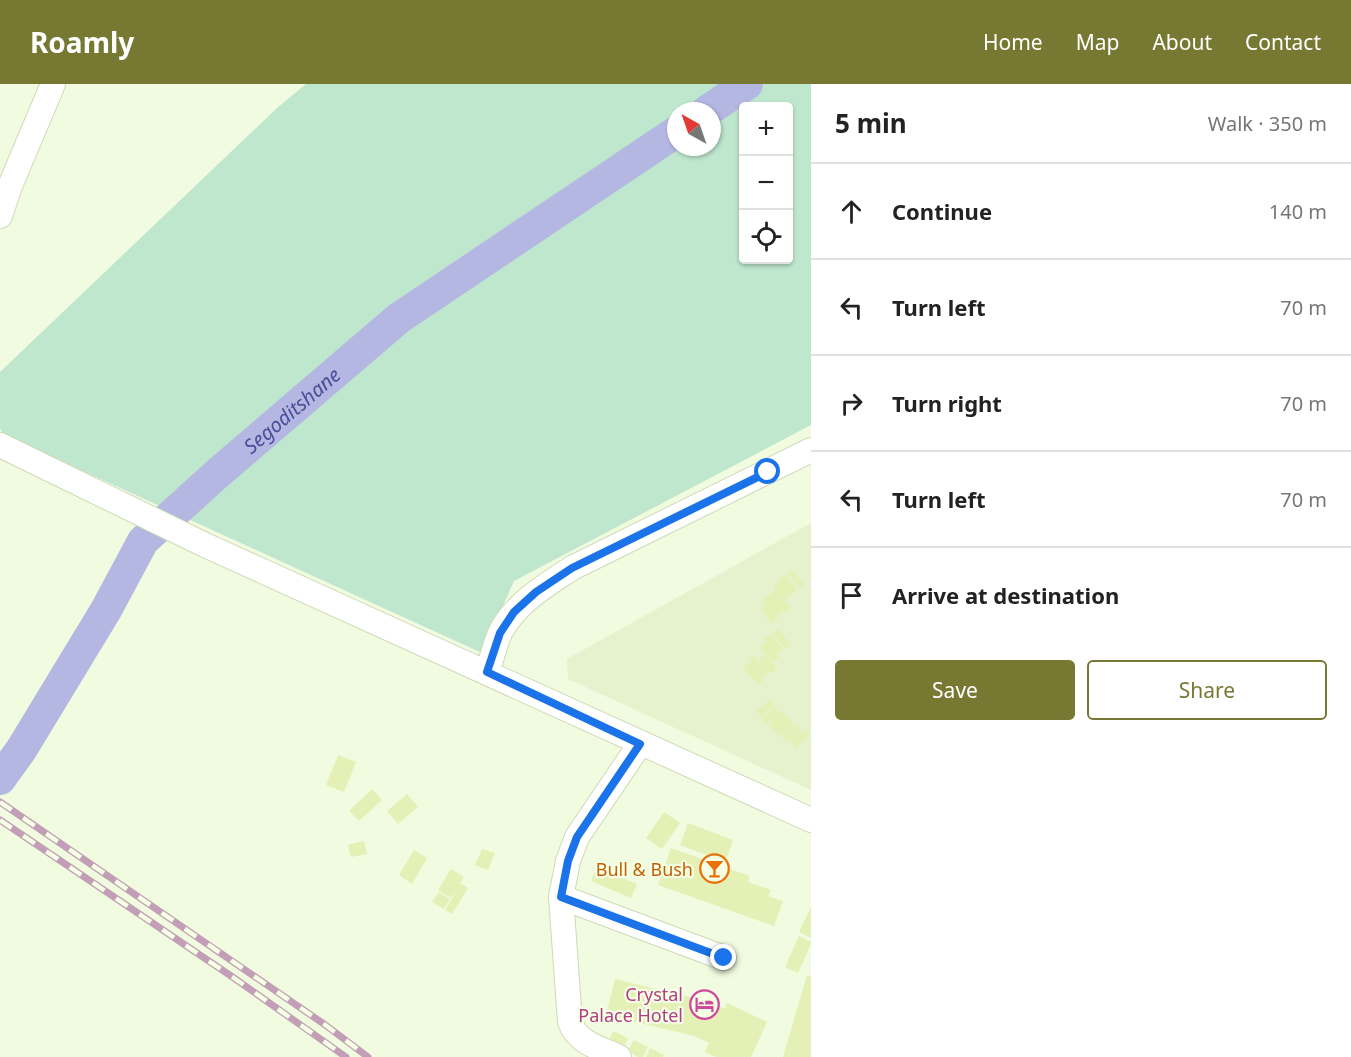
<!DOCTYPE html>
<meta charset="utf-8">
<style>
body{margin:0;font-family:"Noto Sans",sans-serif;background:#f6f6f6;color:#222}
.controls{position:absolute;right:18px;top:18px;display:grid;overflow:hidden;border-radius:6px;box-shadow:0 2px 4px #0004}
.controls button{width:54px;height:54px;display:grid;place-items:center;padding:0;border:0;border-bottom:2px solid #e0e0e0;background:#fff;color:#222;font:30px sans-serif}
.compass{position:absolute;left:667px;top:18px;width:54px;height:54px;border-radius:50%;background:#fff;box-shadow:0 2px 4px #0004;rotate:320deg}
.stop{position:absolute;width:18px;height:18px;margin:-14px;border:4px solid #1a73e8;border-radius:50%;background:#fff}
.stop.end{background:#1a73e8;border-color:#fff;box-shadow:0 2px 6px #0008}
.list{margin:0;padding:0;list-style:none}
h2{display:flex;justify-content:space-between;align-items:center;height:78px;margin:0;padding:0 24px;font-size:26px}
h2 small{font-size:20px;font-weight:400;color:#767676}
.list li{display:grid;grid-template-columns:39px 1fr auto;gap:18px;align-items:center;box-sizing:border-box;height:96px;padding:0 24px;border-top:2px solid #e0e0e0}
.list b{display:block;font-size:22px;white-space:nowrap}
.list em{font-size:20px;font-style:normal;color:#767676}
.actions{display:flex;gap:12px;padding:18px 24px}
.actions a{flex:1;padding:14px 0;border:2px solid #777932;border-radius:6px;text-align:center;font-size:21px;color:#777932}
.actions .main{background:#777932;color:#fff}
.icon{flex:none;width:33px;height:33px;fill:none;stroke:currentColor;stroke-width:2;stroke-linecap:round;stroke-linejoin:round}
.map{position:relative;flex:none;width:811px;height:973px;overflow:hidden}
header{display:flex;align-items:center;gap:36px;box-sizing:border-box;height:84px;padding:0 30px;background:#777932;color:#fff}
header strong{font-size:28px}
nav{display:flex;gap:33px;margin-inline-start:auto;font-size:21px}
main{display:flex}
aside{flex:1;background:#fff}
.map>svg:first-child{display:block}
.residential{fill:#e6f2ce}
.green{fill:#bee7ce;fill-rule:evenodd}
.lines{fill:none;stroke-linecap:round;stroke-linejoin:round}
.river{stroke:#b5b7e3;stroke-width:32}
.building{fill:#e5f0b7}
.minor-casing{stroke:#d0d9b6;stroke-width:26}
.minor{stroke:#fff;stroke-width:24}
.rail-casing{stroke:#c39fb7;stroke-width:7}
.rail{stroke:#f4ffe4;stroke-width:4.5;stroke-dasharray:14;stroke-linecap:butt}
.route{stroke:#1a73e8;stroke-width:8}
.labels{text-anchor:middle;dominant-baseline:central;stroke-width:4.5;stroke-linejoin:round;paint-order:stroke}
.food-label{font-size:18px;fill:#c56008;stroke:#f4ffe4;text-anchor:end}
.hotel-label{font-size:18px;fill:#b23c85;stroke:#f4ffe4;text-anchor:end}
.water-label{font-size:20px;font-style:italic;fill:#4b4e98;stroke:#f4ffe4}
</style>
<header>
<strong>Roamly</strong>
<nav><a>Home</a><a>Map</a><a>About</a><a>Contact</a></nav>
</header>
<main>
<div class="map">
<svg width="811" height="973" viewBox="0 0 811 973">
<rect width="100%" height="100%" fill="#f0fbdf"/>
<path class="residential" d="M811,439v267l-243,-111 -1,-20z"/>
<path class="green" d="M306,0h505v341l-297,156 -32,72 -478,-218 -4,-6v-57l277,-264zM744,22h44v154h-44zM676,27h36v36h-36z"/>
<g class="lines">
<g class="river">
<path d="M707,27l40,-27"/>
<path id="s1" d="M0,695l21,-29 85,-140 37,-69 75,-68 181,-155 277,-186"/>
</g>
</g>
<path class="building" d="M793,486l11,14 -4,4 -12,-14z
M784,490l13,14 -11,13 -6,-7 11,14 -15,8 2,3 -6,5 -12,-15 6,-5 -3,-4 13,-11 -2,-3z
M778,545l13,15 -6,5 -13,-15z
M770,550l13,15 -7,5 3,4 -6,4 -13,-15 7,-5 -3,-3z
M765,570l12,14 -6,5 -12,-14z
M755,572l14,16 -6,5 -14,-17z
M750,579l14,17 -6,5 -15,-17z
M770,615l5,7 -13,11 -6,-6z
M775,624l5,5 -14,12 -5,-6z
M784,627l9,15 -14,11 -10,-13z
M796,640l5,6 -14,12 -5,-5z
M805,645l5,6 -14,13 -6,-7z
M338,671l18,7 -12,30 -18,-7z
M372,705l10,11 -23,21 -10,-10z
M407,710l11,13 -20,17 -11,-13z
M664,728l16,11 -18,26 -16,-11z
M688,739l45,17 -8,22 -45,-17z
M364,757l3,13 -16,3 -3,-12z
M671,764l79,28 -2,6 23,8 -3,6 15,5 -9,25 -116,-41z
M482,765l13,4 -7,17 -13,-5z
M414,766l13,8 -15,26 -13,-9z
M597,783l40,17 -6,14 -40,-17z
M451,785l13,8 -4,6 8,5 -16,26 -7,-4 13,-22 -7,10 -13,-8z
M439,808l11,7 -6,10 -12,-7z
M811,823v31l-12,-6z
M799,852l12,6v2l-13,29 -13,-6z
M807,891l4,1v81h-28z
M615,895l95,23 15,7 2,-6 40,19 -16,35h-35l-11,-5 4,-9 -15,-7 -88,-21z
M613,947l15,7 -5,12 -15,-8z
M634,956l14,7 -5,10h-5l-10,-6z
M650,964l14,7 -1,2h-17z"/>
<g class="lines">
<defs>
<path id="minor" d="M0,132l10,-30 43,-102
M0,361l205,100 606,275
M487,588c5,-13 8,-29 14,-41 16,-29 44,-45 71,-63l239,-118
M561,813l163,61
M619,973c-19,-9 -42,-14 -49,-35l-9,-125 7,-36 9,-24 63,-93"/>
</defs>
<use href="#minor" class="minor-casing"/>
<use href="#minor" class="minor"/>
<defs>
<path id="rail" d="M0,718l324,222 44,33
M0,736l234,158 112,79"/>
</defs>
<use href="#rail" class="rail-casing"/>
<use href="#rail" class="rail"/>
</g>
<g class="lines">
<path class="route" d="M724,874l-163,-61 7,-36 9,-24 63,-93 -153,-72 13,-39 14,-21 22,-20 36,-24 196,-96"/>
</g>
<defs>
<symbol id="bar-ring" viewBox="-11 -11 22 22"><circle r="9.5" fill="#f4ffe4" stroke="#e8710a" stroke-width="1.5"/><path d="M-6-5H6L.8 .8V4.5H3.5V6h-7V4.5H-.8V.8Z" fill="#e8710a"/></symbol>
<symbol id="hotel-ring" viewBox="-11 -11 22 22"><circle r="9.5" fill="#f4ffe4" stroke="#d1479c" stroke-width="1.5"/><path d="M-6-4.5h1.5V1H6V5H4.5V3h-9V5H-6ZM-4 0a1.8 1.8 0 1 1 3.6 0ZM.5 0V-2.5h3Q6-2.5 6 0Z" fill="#d1479c"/></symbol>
</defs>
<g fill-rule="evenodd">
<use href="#bar-ring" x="698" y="768" width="33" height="33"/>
<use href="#hotel-ring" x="688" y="904" width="33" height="33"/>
</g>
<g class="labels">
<g class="food-label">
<text x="693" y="785">Bull &amp; Bush</text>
</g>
<g class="hotel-label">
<text x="683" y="910">Crystal<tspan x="683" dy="21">Palace Hotel</tspan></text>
</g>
<g class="water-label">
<text stroke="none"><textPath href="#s1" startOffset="476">Segoditshane</textPath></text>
</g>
</g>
</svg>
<div class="controls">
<button>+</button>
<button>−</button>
<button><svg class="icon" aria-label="locate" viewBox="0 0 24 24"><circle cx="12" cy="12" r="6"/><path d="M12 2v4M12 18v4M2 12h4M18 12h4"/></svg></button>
</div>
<svg class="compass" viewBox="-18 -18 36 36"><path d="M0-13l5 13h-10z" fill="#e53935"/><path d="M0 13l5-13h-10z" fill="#767676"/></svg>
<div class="stop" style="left:768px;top:388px"></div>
<div class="stop end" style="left:724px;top:874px"></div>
</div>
<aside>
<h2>5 min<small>Walk · 350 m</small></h2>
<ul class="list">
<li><svg class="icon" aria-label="ahead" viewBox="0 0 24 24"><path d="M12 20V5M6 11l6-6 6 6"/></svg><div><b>Continue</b></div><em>140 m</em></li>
<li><svg class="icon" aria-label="left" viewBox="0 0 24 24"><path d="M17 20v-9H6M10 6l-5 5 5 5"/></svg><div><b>Turn left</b></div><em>70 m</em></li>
<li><svg class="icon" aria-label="right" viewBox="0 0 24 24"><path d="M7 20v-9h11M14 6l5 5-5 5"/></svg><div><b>Turn right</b></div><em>70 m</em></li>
<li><svg class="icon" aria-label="left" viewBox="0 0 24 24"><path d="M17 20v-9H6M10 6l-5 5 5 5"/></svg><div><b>Turn left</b></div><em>70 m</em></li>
<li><svg class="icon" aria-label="arrive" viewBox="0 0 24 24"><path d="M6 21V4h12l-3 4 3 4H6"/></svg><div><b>Arrive at destination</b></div></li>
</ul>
<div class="actions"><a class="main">Save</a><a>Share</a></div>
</aside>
</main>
